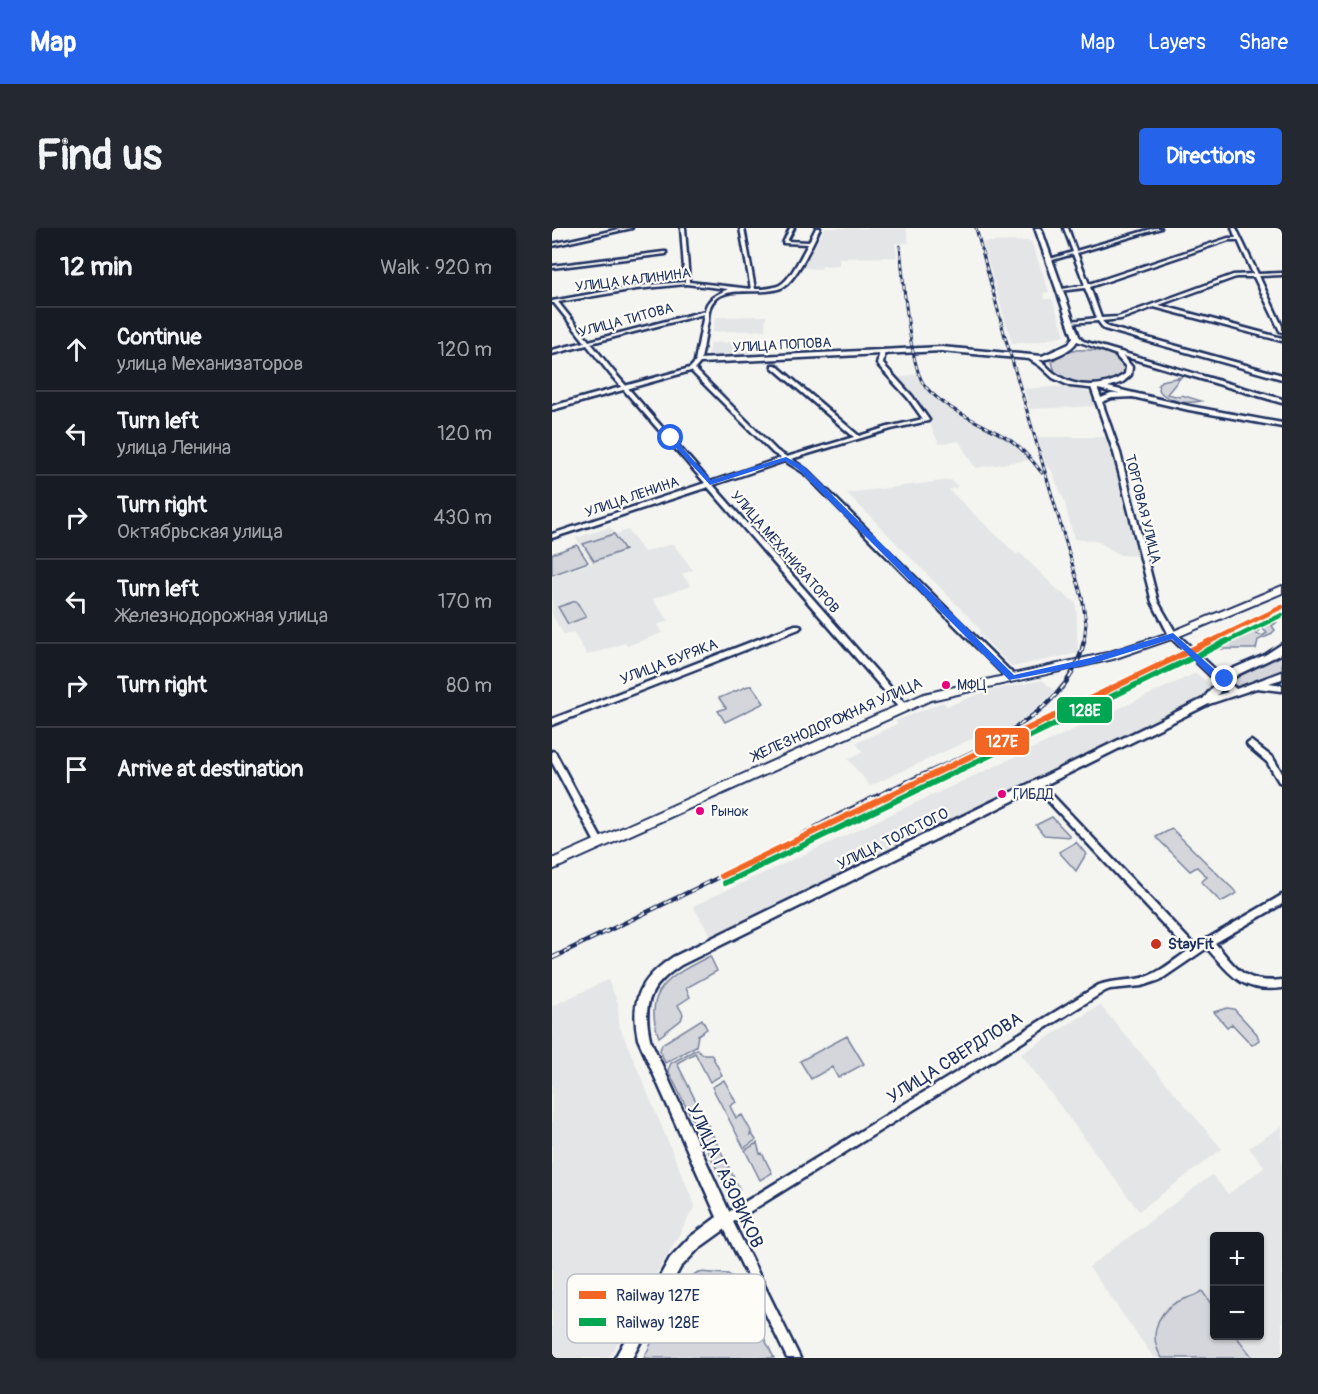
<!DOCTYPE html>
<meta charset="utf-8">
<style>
body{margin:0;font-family:Pangolin,sans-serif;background:#242831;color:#f1f3f6}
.controls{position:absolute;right:18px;bottom:18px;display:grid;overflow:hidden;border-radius:6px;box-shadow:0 2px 4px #0004}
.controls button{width:54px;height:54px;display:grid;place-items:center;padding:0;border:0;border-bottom:2px solid #363941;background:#171b24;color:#f1f3f6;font:30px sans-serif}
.stop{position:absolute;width:18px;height:18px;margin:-14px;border:4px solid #2563eb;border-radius:50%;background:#fff}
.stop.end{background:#2563eb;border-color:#fff;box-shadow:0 2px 6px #0008}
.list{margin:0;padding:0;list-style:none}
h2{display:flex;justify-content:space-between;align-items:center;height:78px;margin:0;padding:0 24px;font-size:26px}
h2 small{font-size:20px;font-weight:400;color:#9ea1a6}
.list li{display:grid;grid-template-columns:39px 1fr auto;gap:18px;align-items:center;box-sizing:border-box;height:84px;padding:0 24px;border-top:2px solid #363941}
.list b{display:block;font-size:22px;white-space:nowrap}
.list p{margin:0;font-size:20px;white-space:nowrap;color:#9ea1a6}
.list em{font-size:20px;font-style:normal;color:#9ea1a6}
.icon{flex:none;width:33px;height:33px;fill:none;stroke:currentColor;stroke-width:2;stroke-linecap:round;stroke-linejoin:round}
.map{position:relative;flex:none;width:730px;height:1130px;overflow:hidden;border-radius:6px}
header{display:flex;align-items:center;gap:36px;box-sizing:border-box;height:84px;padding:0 30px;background:#2563eb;color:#fff}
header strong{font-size:28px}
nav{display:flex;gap:33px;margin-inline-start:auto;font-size:21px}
.intro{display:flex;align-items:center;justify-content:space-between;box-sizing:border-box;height:144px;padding:0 36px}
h1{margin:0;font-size:42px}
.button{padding:15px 27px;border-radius:6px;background:#2563eb;color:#fff;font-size:21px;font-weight:700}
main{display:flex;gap:36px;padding:0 36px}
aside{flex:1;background:#171b24;border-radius:6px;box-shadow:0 2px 4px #0004}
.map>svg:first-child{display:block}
.built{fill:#e4e5e6;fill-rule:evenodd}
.green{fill:#d4d6db;stroke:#78829c;stroke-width:1.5}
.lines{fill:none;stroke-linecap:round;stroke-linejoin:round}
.minor-casing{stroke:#1b2f5e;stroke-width:5}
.tertiary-casing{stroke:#1b2f5e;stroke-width:5}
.secondary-casing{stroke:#1b2f5e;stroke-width:4}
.minor{fill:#fdfcf7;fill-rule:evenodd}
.tertiary{fill:#fdfcf7;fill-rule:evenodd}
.secondary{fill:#fdfcf7;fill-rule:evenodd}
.rail-far2-casing{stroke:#1b2f5e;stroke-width:3}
.rail-far1-casing{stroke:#1b2f5e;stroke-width:4.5}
.rail-casing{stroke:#1b2f5e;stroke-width:5}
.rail-far2{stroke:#fdfcf7;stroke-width:1.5;stroke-dasharray:4;stroke-linecap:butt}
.rail-far1{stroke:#fdfcf7;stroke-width:2;stroke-dasharray:7;stroke-linecap:butt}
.rail{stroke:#fdfcf7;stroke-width:3;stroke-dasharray:9;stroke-linecap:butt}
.rail-1-far1-casing{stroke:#fdfcf7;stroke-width:8}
.rail-1-casing{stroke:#fdfcf7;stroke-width:10}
.rail-2-far1-casing{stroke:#fdfcf7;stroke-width:8}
.rail-2-casing{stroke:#fdfcf7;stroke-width:10}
.rail-1-far1{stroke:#f26522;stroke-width:4.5}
.rail-1{stroke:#f26522;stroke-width:6}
.rail-2-far1{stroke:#00a651;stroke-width:4.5}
.rail-2{stroke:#00a651;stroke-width:6}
.route{fill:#2563eb}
.bus-dot{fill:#e5007d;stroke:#fdfcf7;stroke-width:2}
.poi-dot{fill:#c8321e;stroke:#fdfcf7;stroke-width:2}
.labels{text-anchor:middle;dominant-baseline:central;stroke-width:4.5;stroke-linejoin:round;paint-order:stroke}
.far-street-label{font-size:14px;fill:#1b2f5e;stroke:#fdfcf7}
.bus-label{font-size:14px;fill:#1b2f5e;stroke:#fdfcf7;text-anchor:start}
.street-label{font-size:15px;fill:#1b2f5e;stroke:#fdfcf7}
.poi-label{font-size:15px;font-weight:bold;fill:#1b2f5e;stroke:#fdfcf7;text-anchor:start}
.near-street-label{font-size:18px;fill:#1b2f5e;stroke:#fdfcf7}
.key{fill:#fdfcf7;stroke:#b9bec9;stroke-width:1.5}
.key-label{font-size:16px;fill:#1b2f5e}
.line-badge{stroke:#fdfcf7;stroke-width:2}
.badge-label{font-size:16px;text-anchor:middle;font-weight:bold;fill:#fff}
</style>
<header>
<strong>Map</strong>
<nav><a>Map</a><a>Layers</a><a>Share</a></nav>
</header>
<div class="intro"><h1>Find us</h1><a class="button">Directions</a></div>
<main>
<aside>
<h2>12 min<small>Walk · 920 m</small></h2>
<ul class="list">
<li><svg class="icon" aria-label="ahead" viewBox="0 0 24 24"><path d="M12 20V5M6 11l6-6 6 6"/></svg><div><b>Continue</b><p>улица Механизаторов</p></div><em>120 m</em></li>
<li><svg class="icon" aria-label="left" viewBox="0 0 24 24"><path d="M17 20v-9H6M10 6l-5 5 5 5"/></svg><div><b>Turn left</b><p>улица Ленина</p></div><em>120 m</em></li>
<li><svg class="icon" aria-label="right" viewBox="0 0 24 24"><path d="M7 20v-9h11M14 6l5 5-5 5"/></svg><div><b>Turn right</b><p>Октябрьская улица</p></div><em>430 m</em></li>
<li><svg class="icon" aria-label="left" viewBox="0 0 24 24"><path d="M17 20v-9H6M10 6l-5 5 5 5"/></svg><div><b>Turn left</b><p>Железнодорожная улица</p></div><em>170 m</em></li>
<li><svg class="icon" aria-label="right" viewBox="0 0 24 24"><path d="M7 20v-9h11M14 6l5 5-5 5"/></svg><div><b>Turn right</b></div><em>80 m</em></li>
<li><svg class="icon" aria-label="arrive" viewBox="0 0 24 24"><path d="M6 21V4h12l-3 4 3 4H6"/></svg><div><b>Arrive at destination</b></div></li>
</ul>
</aside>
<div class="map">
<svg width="730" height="1130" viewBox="0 0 730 1130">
<rect width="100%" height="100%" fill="#f4f4f1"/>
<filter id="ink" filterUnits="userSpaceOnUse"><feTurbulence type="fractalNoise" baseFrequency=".0167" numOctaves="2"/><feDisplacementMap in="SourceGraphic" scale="12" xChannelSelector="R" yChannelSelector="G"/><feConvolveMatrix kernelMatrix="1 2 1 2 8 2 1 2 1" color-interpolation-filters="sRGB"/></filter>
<g filter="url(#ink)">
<path class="built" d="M273,0h81l3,15h-14l2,14 -58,1v7l-17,1 -1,3 -18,-1z
M479,13l18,51 -6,1 2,6h7l13,36 -28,7 -25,1 -30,-101z
M214,88l-1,14 -52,2 2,-15z
M202,113l-1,14 -45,2 2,-14z
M364,146l10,16 16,15 66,35 21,20 -54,8 -16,-27 -20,3 -12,-27 -9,-15 -22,-24z
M514,158l25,7 5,13 -66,3 -6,-20z
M485,209h71l29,119 -17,-1 -23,-14 -23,-2 -10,-39 -13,-31 -5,-4z
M399,252l7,7 -9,3 67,64 4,-1 39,38 17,12 2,50 -66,14 -33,-34 1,-3 -9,-11 -124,-126z
M58,299l6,7 12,-4 16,22 29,-8 20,26 -11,4 9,12 -39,13 17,22 -12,4 5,8 -35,13 -2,-3 -38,12 -14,-23 -9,3 -12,-20v-39l40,-13 -16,-25z
M644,445l15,12 1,4 -3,5 -498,242 -18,-30z
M490,452l13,11 -28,27 -20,12 -14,-1 -123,57 -22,-27 15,-7 -7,-9 41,-19 -1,-3 47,-19 4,4 41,-15z
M56,752l10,23 1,22 76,181 -86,152h-57v-352z
M548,777l122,144 -83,62 -118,-157z
M730,898v232h-128l-65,-91 123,-92 16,19 37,-27 -16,-19zM662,1008h46v100h-46z"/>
<path class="green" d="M524,122c17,-1 36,1 48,14l1,8c-14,21 -54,14 -70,0l-3,-10 6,-6z
M629,149l-14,17 13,3 2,-2 19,6c-14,3 -30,1 -41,-9l-2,-7 3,-4z
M62,306l11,16 -31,11 -11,-17z
M25,317l11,17 -36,13v-21z
M24,373l10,16 -18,7 -10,-17z
M720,395h4l-4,3 3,4 -5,5 -12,5 -2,9h-39v-5c15,-11 29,-10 40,-17l3,2 -4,5 6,2 5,-3 -4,-4 1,-3z
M730,427v15l-40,17 -8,-1 -5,-5z
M196,458h4l12,17 -39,19 -7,-11 8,-3 -7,-10z
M500,589l18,19v1l-26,-2 -8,-10z
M620,601l65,64 -16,9 -20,-20 6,-5 -10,-10 -7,4 -34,-34z
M524,614l10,12 -10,17 -17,-19z
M158,728l7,15 -31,17 4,9 -12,8 5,9 -2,6 -22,17c-18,-47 13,-62 51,-81z
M675,780l7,1 23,25 2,6 -7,5 -20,-21 -5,3 -13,-15z
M150,791l5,10 -9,6 -2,11 -31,17 -5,-13 2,-6z
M295,808l17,28 -26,14 -6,-11 -21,12 -11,-18z
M145,821l5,5h9l11,21 -12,7 -15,-29 -18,10 63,127 -12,2 -60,-122 3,-7z
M172,852l12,22 -6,4 6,12 6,-3 9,16 -1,4 2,-1 4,6 -12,8 -32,-61z
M205,915l3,11 2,-1 10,20 -12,7 -15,-30z
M146,1044l30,2 8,6 38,78h-130c13,-25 30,-73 54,-86z
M650,1063l12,17v28h22l17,22h-91c-13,-19 -7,-43 13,-55 9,-5 19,-6 27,-12z"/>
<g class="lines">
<defs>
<path id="minor" d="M72,0h8l-80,18v-2z
M129,0h4l4,54 62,7 -11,-61h4l11,61c8,0 17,0 25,-4 11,-6 21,-29 28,-41l-25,-1 7,-15h4l-7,13 22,1 7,-14h4c-7,14 -23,51 -37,59 -21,11 -63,-6 -73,20 -1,4 -2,10 -2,14 -3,13 -4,28 -8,41l-5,-1 9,-47 -113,29 23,29 96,110 71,-24 -8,-5 -83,-83v-2h4l83,83 10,6 67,-20 -82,-70v-2h4l83,71 29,-9 35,-8 -15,-21 -31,-34 3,-13 5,-1 -2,14 29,32 17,24 -1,1 -37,8 -100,30 16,11 208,206 1,2 -1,2h-6l-206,-208 -18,-11 -72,24 194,221 1,2 -1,2h-6l-193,-223 -156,51v-4l153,-51 -95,-109 -23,-29 -35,9v-4l33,-8 -31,-39h-2v-2l84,-15 49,-4zM134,56l42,5c-10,5 -21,9 -23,22l-116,30 -31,-39 78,-13z
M512,0h4l8,23 79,-23h6l-84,25 12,31 139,-46h8l-4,-10h4l22,46 24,-1v2l-23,1 23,50v6l-2,-1 -26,-54h-18l-77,28 123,33v3l-128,-34 -33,12 -19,2 6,6 174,48v4l-178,-50 -6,-8 -29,2v-2h2l26,-3 -12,-30 -26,3 -2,-1 28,-5 -12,-31 -24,7 -2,-1 26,-8zM677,12h9l15,34 -20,1 -115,42 -17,1 -11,-31z
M112,24h2v2l-114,14v-2z
M542,157l3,2 4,11 10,-4 22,-1 3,2 -3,2 -21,1 -10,4 18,51 38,149 19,33 -1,2h-6l-18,-35 -38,-149 -23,-66z
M243,397h4l2,2 -2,2 -247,96v-6z
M699,513l22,17 9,15v10l-3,-1 -12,-20 -19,-16 -1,-2z
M0,523l3,1 48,90 1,2 -1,2h-6l-45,-84z
M486,554l3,1 154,163 87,-51v9l-67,39c22,26 29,41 67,37v8c-40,5 -51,-13 -75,-40l-47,32 -18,6 -32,3 -5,2 -372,231 67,136h-13l-65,-134 -2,-4 2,-4 377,-231c14,-5 28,-4 43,-7 17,-4 32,-18 46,-27l-153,-164 -1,-2z"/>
<path id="tertiary" d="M483,0h6l38,108 4,5 199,58v4l-159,-47 9,11 -1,8 -8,7 -15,5 81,19 93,17v4l-93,-17 -91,-21 -28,-3 -17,-8 -13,-12 -11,-7 -88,-8 -241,12 -6,7 -142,40v-4l138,-38 8,-9 243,-12 101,9 27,-12 4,-7zM525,113l40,14 -1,1 10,11 -1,7c-19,14 -48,15 -68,1 -7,-4 -11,-11 -18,-15 11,0 33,-9 38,-19z
M621,404l3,1 46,43 10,-7 33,-14 17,-11v8l-3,3 -40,19 -11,8 8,7 46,-17v7l-13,4 13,2v6l-25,-3 -48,16 -528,261c-31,21 -39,37 -31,74l83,181 -2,5 -32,23 -19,20 -48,90h-17l55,-100 19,-20 28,-21 -79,-178c-8,-39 2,-60 35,-82l530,-258 14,-17 -47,-45 -2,-2 2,-2zM671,460l5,4 -11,3z"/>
<path id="secondary" d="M730,358v7l-105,44 -64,22 -182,41 -379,170v-11l372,-165 183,-41 62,-20z"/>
</defs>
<use href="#minor" class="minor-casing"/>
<use href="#tertiary" class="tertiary-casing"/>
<use href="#secondary" class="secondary-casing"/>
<use href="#minor" class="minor"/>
<use href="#tertiary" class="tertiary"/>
<use href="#secondary" class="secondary"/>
<defs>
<path id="rail-far2" d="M424,0l28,105 78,264 4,26 -2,20
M348,18c3,28 9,121 25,140 22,26 57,36 85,54 13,9 23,21 32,33"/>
<path id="rail-far1" d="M228,626l360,-172
M205,632c41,-24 83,-47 126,-67 66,-33 186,-69 201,-152
M12,724l158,-76"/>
<path id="rail" d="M0,730l15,-7"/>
</defs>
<use href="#rail-far2" class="rail-far2-casing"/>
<use href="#rail-far1" class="rail-far1-casing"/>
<use href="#rail" class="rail-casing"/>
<use href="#rail-far2" class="rail-far2"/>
<use href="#rail-far1" class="rail-far1"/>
<use href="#rail" class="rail"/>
<defs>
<path id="rail-1-far1" d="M655,415l75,-36"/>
<path id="rail-1" d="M170,648l488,-235"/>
<path id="rail-2-far1" d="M672,415l58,-28"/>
<path id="rail-2" d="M173,655l502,-242"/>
</defs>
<use href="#rail-1-far1" class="rail-1-far1-casing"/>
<use href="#rail-1" class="rail-1-casing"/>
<use href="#rail-2-far1" class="rail-2-far1-casing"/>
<use href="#rail-2" class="rail-2-casing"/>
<use href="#rail-1-far1" class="rail-1-far1"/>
<use href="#rail-1" class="rail-1"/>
<use href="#rail-2-far1" class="rail-2-far1"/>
<use href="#rail-2" class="rail-2"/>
</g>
</g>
<path class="route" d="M117,209h4l38,43 75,-23 17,9 211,209 76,-17 83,-25 49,43 7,3 -4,5h-6l-47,-45 -81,25 -82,16 -211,-211 -13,-8 -75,24 -41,-45z"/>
<g class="bus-dot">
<circle cx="394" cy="457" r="5"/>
<circle cx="450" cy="566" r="5"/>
<circle cx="148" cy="583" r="5"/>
</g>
<circle class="poi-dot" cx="604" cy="716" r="6"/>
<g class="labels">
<g class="far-street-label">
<text transform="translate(81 52) rotate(-7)">УЛИЦА КАЛИНИНА</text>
<text transform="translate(74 92) rotate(-15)">УЛИЦА ТИТОВА</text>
<text transform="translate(230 117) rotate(-3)">УЛИЦА ПОПОВА</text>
<text transform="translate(80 269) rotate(-19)">УЛИЦА ЛЕНИНА</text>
<text transform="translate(591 281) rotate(76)">ТОРГОВАЯ УЛИЦА</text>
<text transform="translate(233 324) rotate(49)">УЛИЦА МЕХАНИЗАТОРОВ</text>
</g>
<g class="bus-label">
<text x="405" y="457">МФЦ</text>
<text x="461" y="566">ГИБДД</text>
<text x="159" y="583">Рынок</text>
</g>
<g class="street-label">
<text transform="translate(117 434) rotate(-21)">УЛИЦА БУРЯКА</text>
<text transform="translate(285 492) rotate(-24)">ЖЕЛЕЗНОДОРОЖНАЯ УЛИЦА</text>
<text transform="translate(341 611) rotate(-26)">УЛИЦА ТОЛСТОГО</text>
</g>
<g class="poi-label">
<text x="616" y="716">StayFit</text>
</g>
<g class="near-street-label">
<text transform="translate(403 830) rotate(-32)">УЛИЦА СВЕРДЛОВА</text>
<text transform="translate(173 948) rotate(65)">УЛИЦА ГАЗОВИКОВ</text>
</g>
</g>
<rect x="15" y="1046" width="198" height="69" rx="9" class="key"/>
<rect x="27" y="1063" width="27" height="8" fill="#f26522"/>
<rect x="27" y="1090" width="27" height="8" fill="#00a651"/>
<g class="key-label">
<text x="64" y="1073">Railway 127Е</text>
<text x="64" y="1100">Railway 128Е</text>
</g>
<g class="line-badge">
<rect x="504" y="468" width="57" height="28" rx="6" fill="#00a651"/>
<rect x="422" y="499" width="56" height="29" rx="6" fill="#f26522"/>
</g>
<g class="badge-label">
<text x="533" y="488">128Е</text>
<text x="450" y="519">127Е</text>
</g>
</svg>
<div class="controls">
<button>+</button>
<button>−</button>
</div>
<div class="stop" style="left:119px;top:210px"></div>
<div class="stop end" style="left:673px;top:451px"></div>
</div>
</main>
